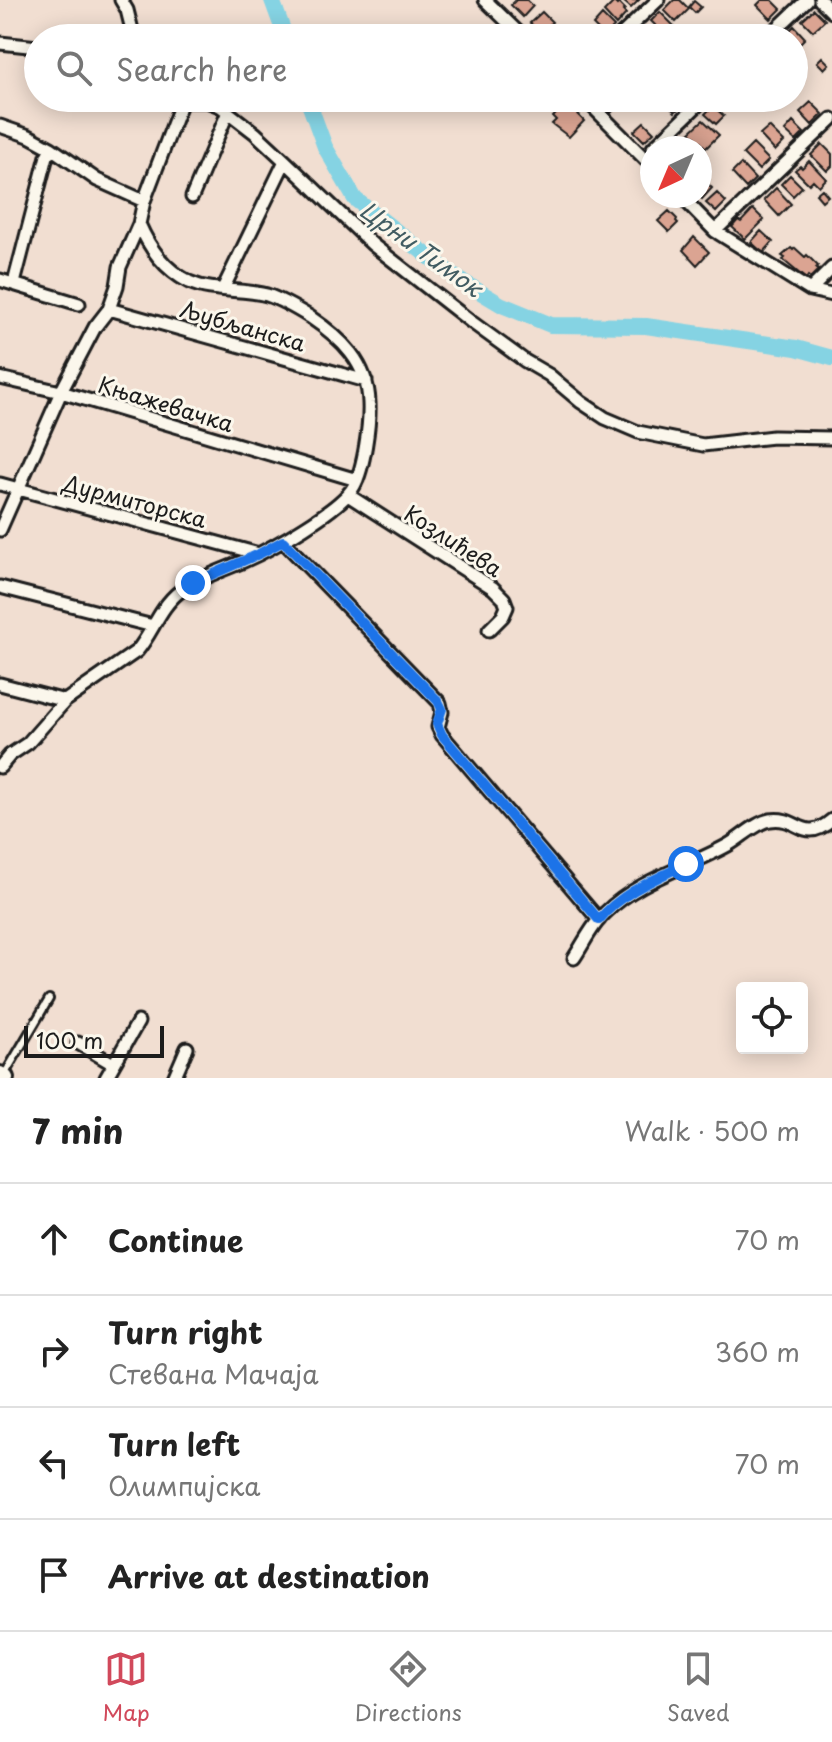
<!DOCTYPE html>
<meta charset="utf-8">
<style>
body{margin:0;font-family:"Playpen Sans",sans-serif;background:#f2f2f2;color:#222}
.controls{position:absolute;right:24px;bottom:24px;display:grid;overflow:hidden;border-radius:8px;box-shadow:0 4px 20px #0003}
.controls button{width:72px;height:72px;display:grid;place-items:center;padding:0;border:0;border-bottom:2px solid #e0e0e0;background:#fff;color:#222;font:40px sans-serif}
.compass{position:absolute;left:640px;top:136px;width:72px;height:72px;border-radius:50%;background:#fff;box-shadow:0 4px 20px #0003;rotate:224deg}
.scale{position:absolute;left:24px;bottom:20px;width:140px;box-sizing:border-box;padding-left:8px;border:4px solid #1c1c1c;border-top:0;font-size:22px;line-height:28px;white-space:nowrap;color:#1c1c1c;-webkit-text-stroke:6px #fbf7ec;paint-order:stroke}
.stop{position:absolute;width:24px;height:24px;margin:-18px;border:6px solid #1a73e8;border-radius:50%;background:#fff}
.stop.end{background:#1a73e8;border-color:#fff;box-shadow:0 2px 8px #0008}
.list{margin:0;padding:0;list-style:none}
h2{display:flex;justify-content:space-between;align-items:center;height:104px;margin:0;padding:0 32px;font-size:34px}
h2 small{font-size:26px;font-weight:400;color:#767676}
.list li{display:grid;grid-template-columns:52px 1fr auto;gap:24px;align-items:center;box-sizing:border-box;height:112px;padding:0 32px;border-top:2px solid #e0e0e0}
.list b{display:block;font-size:30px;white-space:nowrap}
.list p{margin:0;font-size:26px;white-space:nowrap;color:#767676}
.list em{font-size:26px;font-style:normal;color:#767676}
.icon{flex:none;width:44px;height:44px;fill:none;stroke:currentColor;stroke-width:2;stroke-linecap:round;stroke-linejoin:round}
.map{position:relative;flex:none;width:832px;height:1078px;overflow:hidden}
.search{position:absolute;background:#fff;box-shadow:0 4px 20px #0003;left:24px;right:24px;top:24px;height:88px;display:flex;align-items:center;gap:20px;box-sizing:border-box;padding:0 28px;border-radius:44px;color:#767676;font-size:30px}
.sheet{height:552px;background:#fff}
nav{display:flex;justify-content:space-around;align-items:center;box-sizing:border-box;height:112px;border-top:2px solid #e0e0e0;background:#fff;font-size:22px;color:#767676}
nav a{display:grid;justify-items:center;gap:4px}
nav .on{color:#d1495b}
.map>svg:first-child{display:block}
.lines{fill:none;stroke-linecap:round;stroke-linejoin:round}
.river{stroke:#85d3e3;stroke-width:16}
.building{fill:#dba492;stroke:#1c1c1c;stroke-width:2}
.lane-casing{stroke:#1c1c1c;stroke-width:12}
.street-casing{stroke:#1c1c1c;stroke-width:17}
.secondary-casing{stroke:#1c1c1c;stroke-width:22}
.lane{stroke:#fbf7ec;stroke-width:6}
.street{stroke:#fbf7ec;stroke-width:11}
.secondary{stroke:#fbf7ec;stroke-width:16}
.route{stroke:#1a73e8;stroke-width:10}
.labels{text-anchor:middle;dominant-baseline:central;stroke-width:6;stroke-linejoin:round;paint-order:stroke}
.street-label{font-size:22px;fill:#1c1c1c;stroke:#fbf7ec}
.water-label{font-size:24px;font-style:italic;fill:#415c62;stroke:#fbf7ec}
</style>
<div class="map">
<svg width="832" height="1078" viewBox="0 0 832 1078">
<rect width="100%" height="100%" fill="#f1ded1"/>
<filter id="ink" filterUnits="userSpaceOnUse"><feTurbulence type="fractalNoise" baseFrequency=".0125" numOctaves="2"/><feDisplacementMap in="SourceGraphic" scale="16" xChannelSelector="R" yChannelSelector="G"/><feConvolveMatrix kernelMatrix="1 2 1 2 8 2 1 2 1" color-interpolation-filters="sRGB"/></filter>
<g filter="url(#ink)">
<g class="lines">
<path class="river" d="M272,0l14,38
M307,98l18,49 30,52 100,78 47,28 49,20 95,1 150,22 36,10"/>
</g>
<path class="building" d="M516,0h11l6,6 -10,11 -12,-12z
M622,0h17l-8,8z
M674,0h6l9,9 -13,13 -12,-12z
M762,0h10l9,9 -10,10 -14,-14z
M694,1l7,6 -6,6 -6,-6z
M614,2l3,3 2,-2 6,6 -2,2 3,3 -10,11 -12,-13z
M814,9l11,11 -12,11 -11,-11z
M542,12l10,10 -11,11 -11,-10z
M660,12l14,14 -9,9 -14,-14z
M602,15l12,12 -9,10 -12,-12z
M794,26l11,12 -10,10 -1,-10h-9l-1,-2z
M644,27l11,11h-22z
M734,27l11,11h-20z
M553,28l2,3 2,-2 9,9h-23z
M822,57l7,7 -5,5 -7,-7z
M603,98h23l-15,15 -6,-7 3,-3z
M666,98h12l5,5 -8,9 -12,-12z
M568,101l12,12 -2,2 6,6 -15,16 -17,-13 4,-4 -3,-3z
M811,102l12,12 -11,11 -12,-13z
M713,106l11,10 -8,8 -11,-10z
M703,120l16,15 -13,13 -16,-16z
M644,122l10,10 -10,9 -10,-10z
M793,122l11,11 -8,8 -11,-10z
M769,127l15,15 -9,9 -15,-16z
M753,144l16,16 -10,10 -16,-16z
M822,144l10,10v12l-5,5 -16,-16z
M809,161l17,18 -7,7 -6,-6 -4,4 -14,-14 5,-4 2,2z
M741,164l14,15 -9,9 -14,-15z
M790,175l12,12 -9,9 -12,-12z
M702,178l10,10 -10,11 -3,-3h1v-16z
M776,188l15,16 -12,12 -15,-16z
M822,189l6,7 -6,5 -6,-7z
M717,193l9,9 -10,10 -10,-9z
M753,209l11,11 -19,19 -13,-12 6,-7 3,2z
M669,211l8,8 -1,2 2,2 -9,9 -11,-11z
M761,231l12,11 -10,11 -12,-11z
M694,237l15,15 -12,13 -14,-15z
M791,248l2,2 2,-2 10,9 2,-2 11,11 -2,2 2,2 -8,8 -2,-2 -2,3 -23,-19 2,-2 -3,-2z"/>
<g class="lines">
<defs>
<path id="lane" d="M3,1077l46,-78"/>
<path id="street" d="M121,0l6,10 7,28
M485,0l39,38
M820,0l12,12
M618,38l40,-38
M767,38l40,-38
M0,43l38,4
M164,98l18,3h25l13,5 35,27 30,28 88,84 97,76 55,40 24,14 32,27 24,16 33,14 65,13 70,-8 59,1
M584,98l68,68
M0,126l29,10 22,12 46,32 47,21
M653,148l52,-50
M681,196l34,35 95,59 22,5
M192,197l36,-85
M715,231l117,-112
M0,280l79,24
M14,283l33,-127 4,-8
M223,289l62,-128
M810,290l22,-22
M109,309l257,72
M0,378l61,14 296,88
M0,484l259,70
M348,495l145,93 11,11 3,8 -4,9 -14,14
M0,530l61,-138 34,-65 14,-18 8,-23 3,-19 19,-43 5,-23 38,-100
M283,541l157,162 2,9 -4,15 4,8 157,185
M0,587l153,39
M0,684l65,17
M0,767l10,-12 18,-12 37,-42 72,-50c15,-18 23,-44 42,-59 19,-14 44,-22 65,-31 25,-11 98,-52 110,-75 10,-18 16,-62 15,-83 -1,-40 -28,-65 -59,-86 -13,-8 -28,-17 -43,-22 -26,-7 -53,-2 -78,-13 -25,-13 -39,-33 -50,-58
M574,958c10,-15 18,-33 31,-45 34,-34 82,-45 123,-68 13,-7 27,-22 42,-25 29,-5 32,25 62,0
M78,1043l35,21
M106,1078l32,-56
M174,1078l13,-30"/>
<path id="secondary" d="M0,1075l5,3"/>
</defs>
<use href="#lane" class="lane-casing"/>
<use href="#street" class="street-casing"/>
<use href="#secondary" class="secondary-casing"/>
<use href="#lane" class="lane"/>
<use href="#street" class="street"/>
<use href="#secondary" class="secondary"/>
</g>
</g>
<g class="lines" filter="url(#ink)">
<path class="route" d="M193,583l66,-29 24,-13 155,160 4,8 -5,15 5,11 157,185c22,-27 56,-41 87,-56"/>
</g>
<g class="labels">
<g class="street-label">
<text transform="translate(243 325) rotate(16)">Љубљанска</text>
<text transform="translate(166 403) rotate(17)">Књажевачка</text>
<text transform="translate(135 500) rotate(15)">Дурмиторска</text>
<text transform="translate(454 540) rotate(33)">Козлићева</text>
</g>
<g class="water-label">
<text transform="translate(422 248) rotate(36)">Црни Тимок</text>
</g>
</g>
</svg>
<div class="controls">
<button><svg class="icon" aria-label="locate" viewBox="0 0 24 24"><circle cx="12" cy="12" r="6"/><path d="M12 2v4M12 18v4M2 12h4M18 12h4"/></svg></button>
</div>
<svg class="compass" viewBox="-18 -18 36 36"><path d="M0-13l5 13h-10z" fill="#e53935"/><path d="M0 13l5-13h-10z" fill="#767676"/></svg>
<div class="scale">100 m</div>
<div class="stop" style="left:686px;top:864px"></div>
<div class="stop end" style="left:193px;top:583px"></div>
<div class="search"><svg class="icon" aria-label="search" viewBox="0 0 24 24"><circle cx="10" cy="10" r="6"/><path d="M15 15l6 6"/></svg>Search here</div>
</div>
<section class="sheet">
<h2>7 min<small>Walk · 500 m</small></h2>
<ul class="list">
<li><svg class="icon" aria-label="ahead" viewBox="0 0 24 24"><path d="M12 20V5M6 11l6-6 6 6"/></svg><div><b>Continue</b></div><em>70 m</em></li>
<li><svg class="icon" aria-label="right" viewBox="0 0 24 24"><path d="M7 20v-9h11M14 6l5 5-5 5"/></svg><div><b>Turn right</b><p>Стевана Мачаја</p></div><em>360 m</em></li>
<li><svg class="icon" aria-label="left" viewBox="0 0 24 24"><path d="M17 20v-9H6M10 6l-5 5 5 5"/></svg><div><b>Turn left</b><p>Олимпијска</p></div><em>70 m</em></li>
<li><svg class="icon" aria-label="arrive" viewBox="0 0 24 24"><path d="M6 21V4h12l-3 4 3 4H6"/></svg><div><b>Arrive at destination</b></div></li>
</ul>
</section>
<nav>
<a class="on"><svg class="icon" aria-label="map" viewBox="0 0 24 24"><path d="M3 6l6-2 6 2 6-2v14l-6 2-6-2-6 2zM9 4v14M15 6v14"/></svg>Map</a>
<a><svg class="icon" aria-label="directions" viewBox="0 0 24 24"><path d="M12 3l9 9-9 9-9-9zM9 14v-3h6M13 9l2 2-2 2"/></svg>Directions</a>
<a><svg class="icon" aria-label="saved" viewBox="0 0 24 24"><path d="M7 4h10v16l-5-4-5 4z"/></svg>Saved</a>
</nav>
